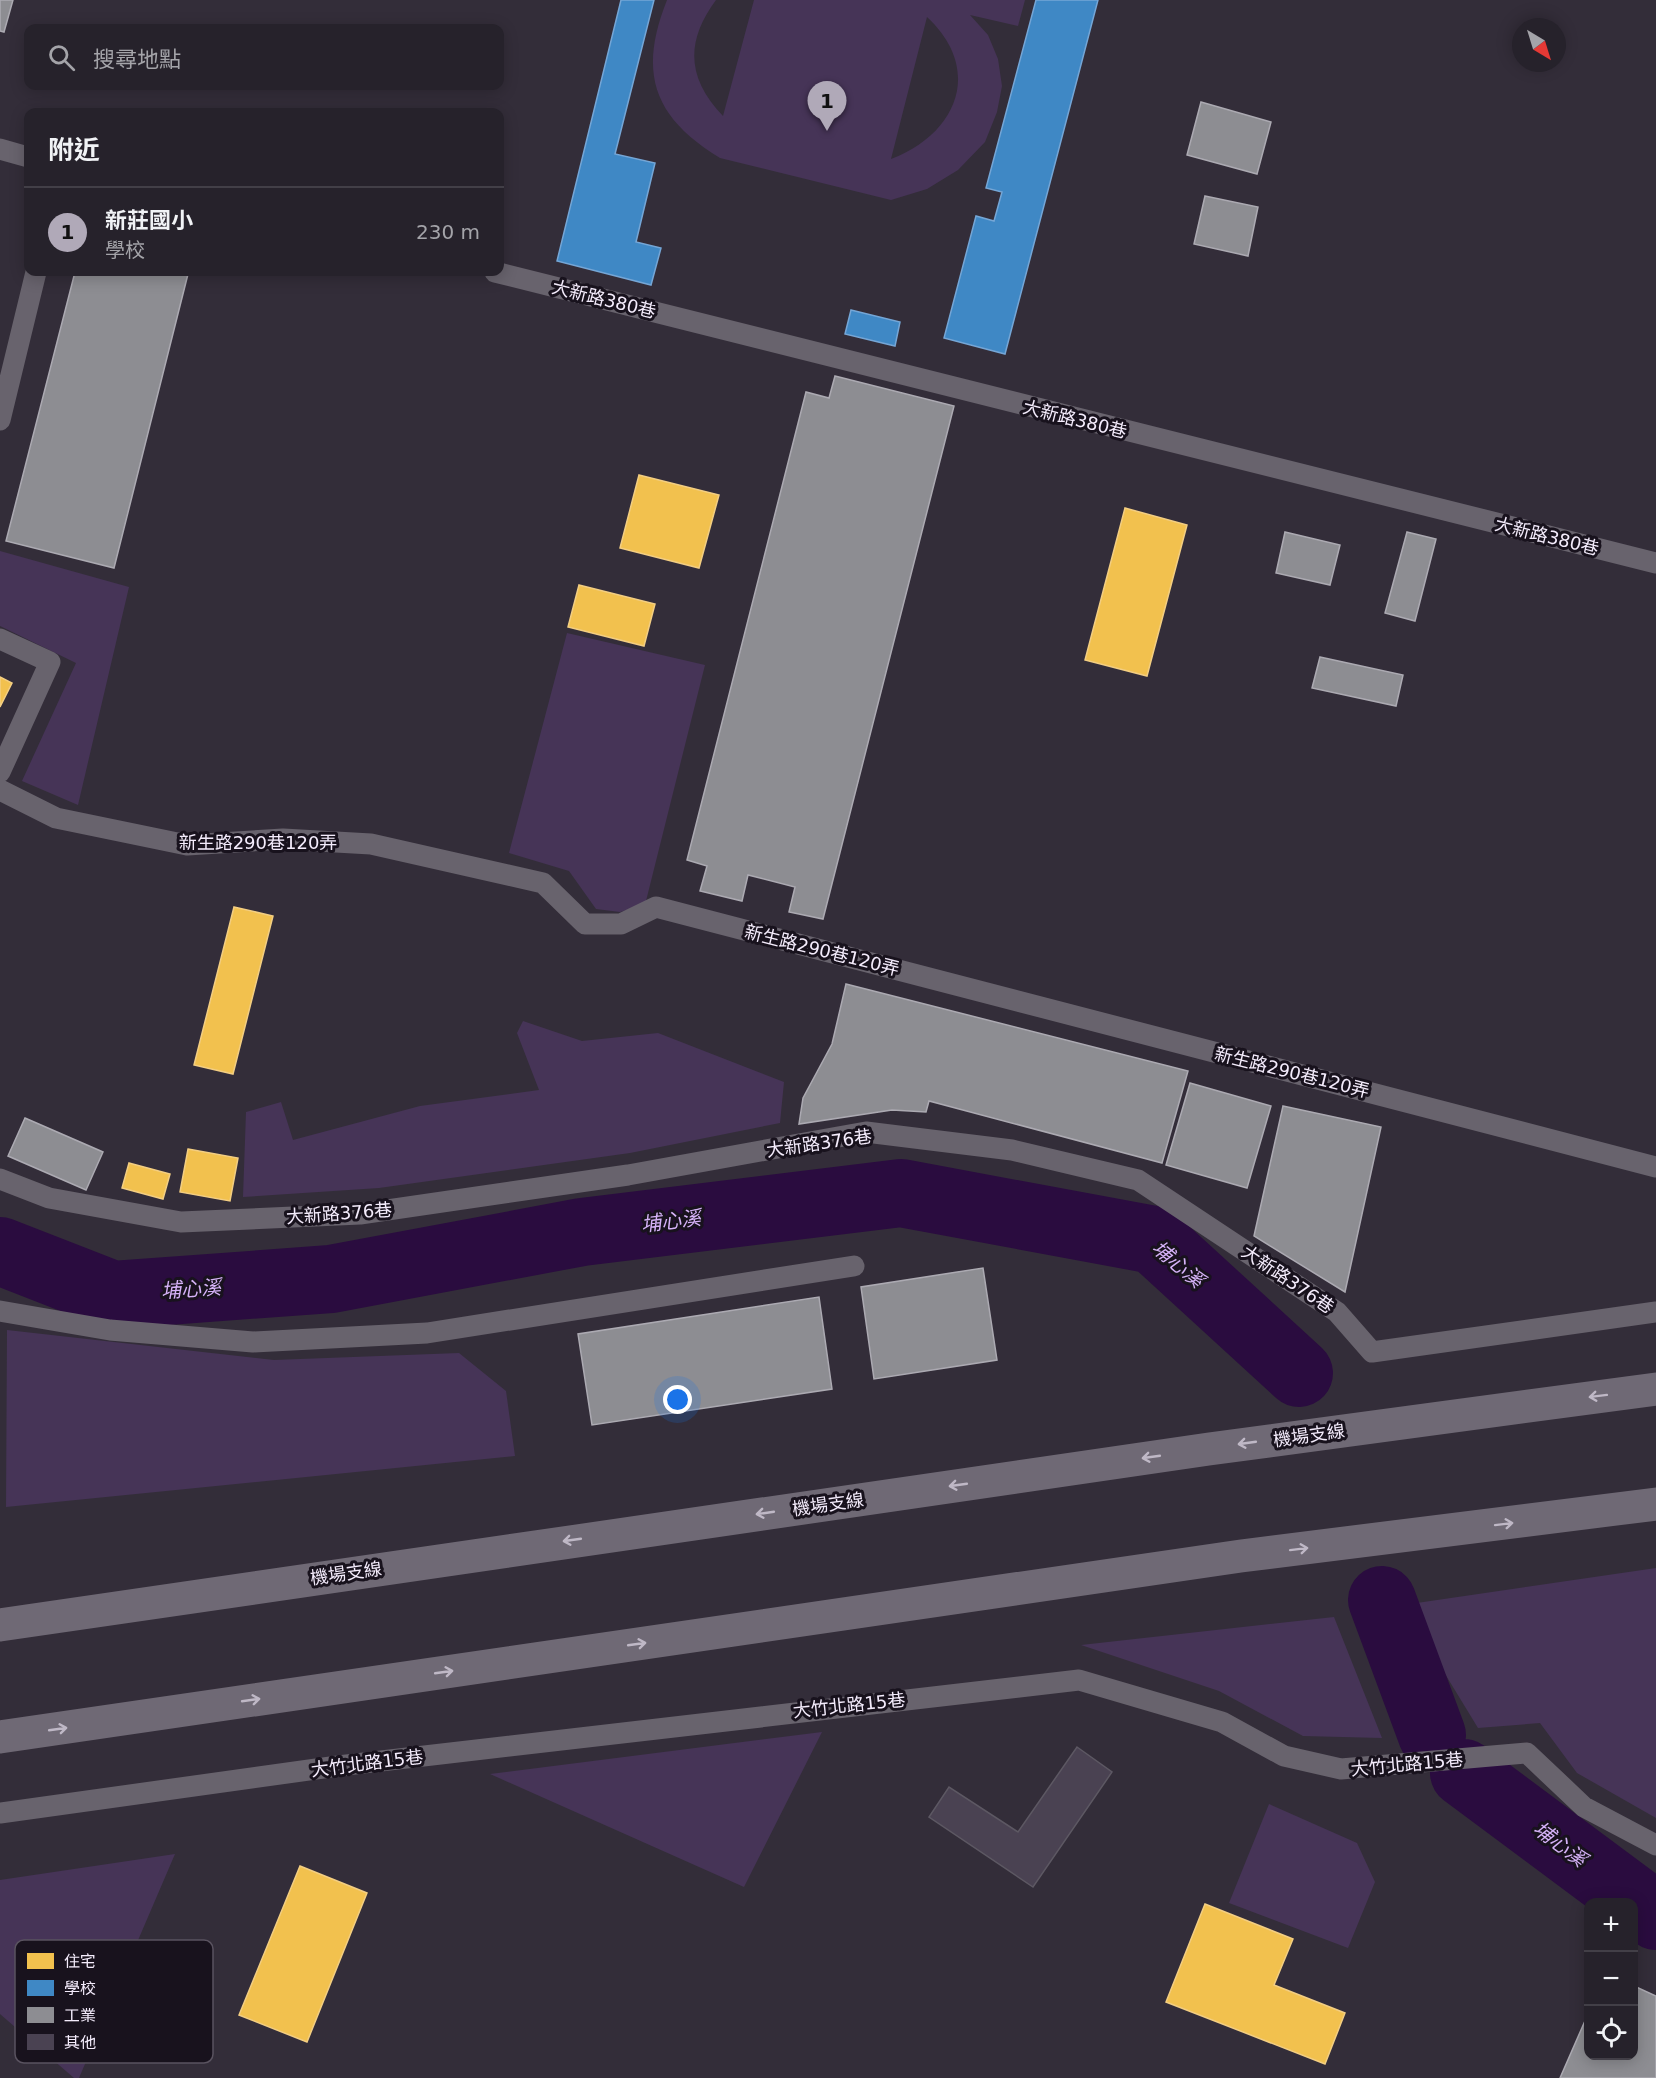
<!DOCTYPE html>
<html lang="zh-TW">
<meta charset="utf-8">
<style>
body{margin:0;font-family:"DejaVu Sans","Noto Sans TC",sans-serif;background:#2e2a33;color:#f1f3f6}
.controls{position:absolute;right:18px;bottom:18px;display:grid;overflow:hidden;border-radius:12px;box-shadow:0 3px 15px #0003}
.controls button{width:54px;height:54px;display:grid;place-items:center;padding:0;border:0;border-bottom:2px solid #423f47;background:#26222b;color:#f1f3f6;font:30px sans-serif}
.compass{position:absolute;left:1512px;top:18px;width:54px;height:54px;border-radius:50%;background:#26222b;box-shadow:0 3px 15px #0003;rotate:142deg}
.you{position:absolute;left:678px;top:1400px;width:21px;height:21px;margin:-15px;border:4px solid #fff;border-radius:50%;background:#1a73e8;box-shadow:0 0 0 9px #1a73e833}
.badge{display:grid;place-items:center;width:39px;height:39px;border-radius:50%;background:#b0a9b8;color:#111;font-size:20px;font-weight:700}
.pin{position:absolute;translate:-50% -50px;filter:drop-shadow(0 2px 3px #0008)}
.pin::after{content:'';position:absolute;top:32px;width:21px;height:18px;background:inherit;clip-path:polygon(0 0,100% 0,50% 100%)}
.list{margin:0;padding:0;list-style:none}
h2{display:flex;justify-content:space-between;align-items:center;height:78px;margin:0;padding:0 24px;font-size:26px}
h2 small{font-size:20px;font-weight:400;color:#a4a4a9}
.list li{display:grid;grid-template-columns:39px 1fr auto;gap:18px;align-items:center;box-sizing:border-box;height:90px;padding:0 24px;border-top:2px solid #423f47}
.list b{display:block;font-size:22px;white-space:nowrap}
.list p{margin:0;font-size:20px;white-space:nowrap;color:#a4a4a9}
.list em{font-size:20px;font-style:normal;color:#a4a4a9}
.icon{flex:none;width:33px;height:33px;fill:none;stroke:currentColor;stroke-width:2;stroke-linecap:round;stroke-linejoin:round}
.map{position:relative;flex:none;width:1656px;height:2078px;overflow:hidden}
.search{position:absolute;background:#26222b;box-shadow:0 3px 15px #0003;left:24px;top:24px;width:480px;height:66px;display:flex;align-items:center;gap:15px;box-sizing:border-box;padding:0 21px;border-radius:12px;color:#a4a4a9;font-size:22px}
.panel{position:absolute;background:#26222b;box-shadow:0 3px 15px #0003;left:24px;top:108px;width:480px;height:168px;border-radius:12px}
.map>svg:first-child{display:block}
.green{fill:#463457;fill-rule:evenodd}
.homes{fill:#f2c14e;stroke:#f3ce82;stroke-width:1.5}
.schools{fill:#3f88c5;stroke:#75a6d6;stroke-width:1.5}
.industry{fill:#8d8d92;stroke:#acaab2;stroke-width:1.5}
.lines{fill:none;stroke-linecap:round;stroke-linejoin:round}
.river{stroke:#2a0c3f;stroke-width:68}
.building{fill:#4a4252;stroke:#5d5863;stroke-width:1.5}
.service{stroke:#68636d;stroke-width:21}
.motorway{stroke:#6f6975;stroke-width:33}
.oneway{stroke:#bfb8c6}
.labels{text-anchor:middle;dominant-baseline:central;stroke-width:6;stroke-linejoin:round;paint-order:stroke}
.street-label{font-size:18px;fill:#f4ecfc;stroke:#18121d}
.water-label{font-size:20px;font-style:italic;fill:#d5b2f7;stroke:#18121d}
.key{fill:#18121d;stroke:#5a5360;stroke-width:1.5}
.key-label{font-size:16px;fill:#f4ecfc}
</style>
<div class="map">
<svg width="1656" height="2078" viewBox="0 0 1656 2078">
<rect width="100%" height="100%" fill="#332d39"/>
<path class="green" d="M667,0h49c-31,42 -29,78 7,116l31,-116h271l-7,26 -48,-11 18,20 10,24 4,27 -5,26 -12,30 -27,28 -31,19 -36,11 -171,-42c-67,-41 -82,-85 -53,-158zM927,17c57,53 30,117 -36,142z
M0,551l129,36 -51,218 -56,-24 54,-118 -76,-37z
M567,633l138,32 -60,240 -25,7 -24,-3 -27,-38 -60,-18z
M523,1021l59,20 76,-8 126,49 -4,41 -150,30 -251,35 -136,9 3,-85 35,-10 12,38 127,-34 119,-16 -22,-57z
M7,1330l267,30 185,-7 47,38 9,65 -509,51z
M1656,1568v250l-79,-45 -37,-50 -62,5 -75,-123z
M1334,1617l48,121 -79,-2 -84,-45 -138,-46z
M822,1732l-78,155 -254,-113z
M1269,1804l88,39 18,39 -27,66 -119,-45z
M175,1854l-96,224h-5l-74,-64v-134z"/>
<path class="homes" d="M639,475l80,20 -20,73 -79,-20z
M1125,508l62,17 -40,151 -62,-16z
M579,585l76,19 -11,42 -76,-19z
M0,677l12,6 -12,24z
M234,907l39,9 -40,158 -39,-9z
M188,1149l50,9 -8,43 -50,-9z
M129,1163l41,11 -7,25 -41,-11z
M300,1866l67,27 -60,149 -68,-27z
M1205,1904l88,35 -19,46 71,28 -20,51 -159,-62z"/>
<path class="schools" d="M621,0h33l-39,154 40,9 -19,79 25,6 -10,37 -94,-24z
M1036,0h62l-93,354 -61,-16 32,-122 18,5 8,-29 -16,-4z
M851,310l49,12 -5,24 -50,-12z"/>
<path class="industry" d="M0,0h13l-9,32 -4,-1z
M1201,102l70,20 -14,52 -70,-19z
M1205,196l53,11 -10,49 -54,-12z
M75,272h103l10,2 -74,294 -108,-27z
M835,376l119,30 -131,513 -34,-7 6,-25 -47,-12 -6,26 -42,-10 7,-25 -20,-6 119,-468 23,6z
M1285,532l55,13 -10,40 -54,-12z
M1407,532l29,7 -21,82 -30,-8z
M1320,657l83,18 -7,31 -84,-18z
M846,984l342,87 -26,92 -233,-62 -3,11 -34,-2 -93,14 4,-26 29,-54z
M1190,1083l81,23 -24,82 -81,-23z
M1283,1106l98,21 -36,165 -91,-56z
M25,1118l78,34 -17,38 -78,-34z
M983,1268l14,92 -123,19 -13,-92z
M819,1297l13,92 -240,36 -14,-91z
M1634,1986l22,10v82h-96l28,-64v42h46z"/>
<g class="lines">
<path class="river" d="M0,1251l113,44 218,-16 251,-47 319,-39 253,47 145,133
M1382,1600l50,135
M1464,1773l192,143"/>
</g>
<path class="building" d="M1077,1747l35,25 -79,115 -104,-70 20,-30 69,45z"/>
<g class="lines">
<path class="service" d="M0,149l28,8
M495,272l1161,291
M0,420l36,-148
M0,639l50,23 -50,110
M0,790l56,28 131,27 96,-6 88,5 172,39 42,41h36l35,-17 1000,260
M0,1179l49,19 132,24 179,-8 268,-39 238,-43 146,18 126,30 199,132 35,40 284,-40
M0,1311l110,19 143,12 174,-9 427,-67
M0,1813l338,-47 741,-86 143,42 62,34 57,13 186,-16 57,54 72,38"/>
<path class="motorway" d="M0,1625l1209,-176 447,-60
M0,1737l1241,-181 415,-52"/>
</g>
<defs><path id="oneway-shaft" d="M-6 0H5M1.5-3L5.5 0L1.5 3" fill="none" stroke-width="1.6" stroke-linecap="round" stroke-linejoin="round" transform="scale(1.5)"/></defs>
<g class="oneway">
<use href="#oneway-shaft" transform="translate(1598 1396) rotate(173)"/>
<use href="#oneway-shaft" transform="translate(1247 1443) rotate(172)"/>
<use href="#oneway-shaft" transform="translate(1151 1457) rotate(172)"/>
<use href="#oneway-shaft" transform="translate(958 1485) rotate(172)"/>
<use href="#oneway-shaft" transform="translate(765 1513) rotate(172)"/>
<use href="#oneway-shaft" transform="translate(1504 1524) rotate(-7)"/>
<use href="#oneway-shaft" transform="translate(572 1540) rotate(172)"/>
<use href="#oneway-shaft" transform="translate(1299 1549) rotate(-7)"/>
<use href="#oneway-shaft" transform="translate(637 1644) rotate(-8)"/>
<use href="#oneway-shaft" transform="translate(444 1672) rotate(-8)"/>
<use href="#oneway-shaft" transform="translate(251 1700) rotate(-8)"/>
<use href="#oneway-shaft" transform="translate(58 1729) rotate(-8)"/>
</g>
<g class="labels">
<g class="street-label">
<text transform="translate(604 299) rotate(14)">大新路380巷</text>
<text transform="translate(1075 419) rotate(14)">大新路380巷</text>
<text transform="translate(1547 536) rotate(14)">大新路380巷</text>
<text x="258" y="842">新生路290巷120弄</text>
<text transform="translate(822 950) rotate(14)">新生路290巷120弄</text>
<text transform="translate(1292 1072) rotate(14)">新生路290巷120弄</text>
<text transform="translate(819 1143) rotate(-8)">大新路376巷</text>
<text transform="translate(339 1213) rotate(-4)">大新路376巷</text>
<text transform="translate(1288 1279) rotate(34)">大新路376巷</text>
<text transform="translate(1309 1435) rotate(-8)">機場支線</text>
<text transform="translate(828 1504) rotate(-8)">機場支線</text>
<text transform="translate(346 1573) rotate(-8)">機場支線</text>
<text transform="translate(849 1705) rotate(-6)">大竹北路15巷</text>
<text transform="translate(367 1763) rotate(-7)">大竹北路15巷</text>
<text transform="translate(1407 1764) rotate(-5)">大竹北路15巷</text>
</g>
<g class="water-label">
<text transform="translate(671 1221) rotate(-7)">埔心溪</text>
<text transform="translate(1178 1264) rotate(40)">埔心溪</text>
<text transform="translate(191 1289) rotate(-4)">埔心溪</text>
<text transform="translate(1560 1844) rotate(37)">埔心溪</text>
</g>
</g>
<rect x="15" y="1940" width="198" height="123" rx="9" class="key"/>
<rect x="27" y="1953" width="27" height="16" fill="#f2c14e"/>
<rect x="27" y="1980" width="27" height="16" fill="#3f88c5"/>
<rect x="27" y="2007" width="27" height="16" fill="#8d8d92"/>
<rect x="27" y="2034" width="27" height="16" fill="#4a4252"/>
<g class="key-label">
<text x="64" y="1967">住宅</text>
<text x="64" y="1994">學校</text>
<text x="64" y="2021">工業</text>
<text x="64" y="2048">其他</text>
</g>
</svg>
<div class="controls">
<button>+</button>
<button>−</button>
<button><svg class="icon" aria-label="locate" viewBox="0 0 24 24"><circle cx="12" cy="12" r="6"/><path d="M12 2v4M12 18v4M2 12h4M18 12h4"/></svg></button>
</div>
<svg class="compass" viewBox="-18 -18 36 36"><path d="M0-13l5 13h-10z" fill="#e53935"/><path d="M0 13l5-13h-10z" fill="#a4a4a9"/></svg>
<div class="you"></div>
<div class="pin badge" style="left:827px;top:131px">1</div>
<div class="search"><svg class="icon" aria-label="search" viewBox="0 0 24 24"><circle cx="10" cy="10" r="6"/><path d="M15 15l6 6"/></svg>搜尋地點</div>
<section class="panel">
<h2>附近<small></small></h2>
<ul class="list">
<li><span class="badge">1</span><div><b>新莊國小</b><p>學校</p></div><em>230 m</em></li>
</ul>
</section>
</div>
